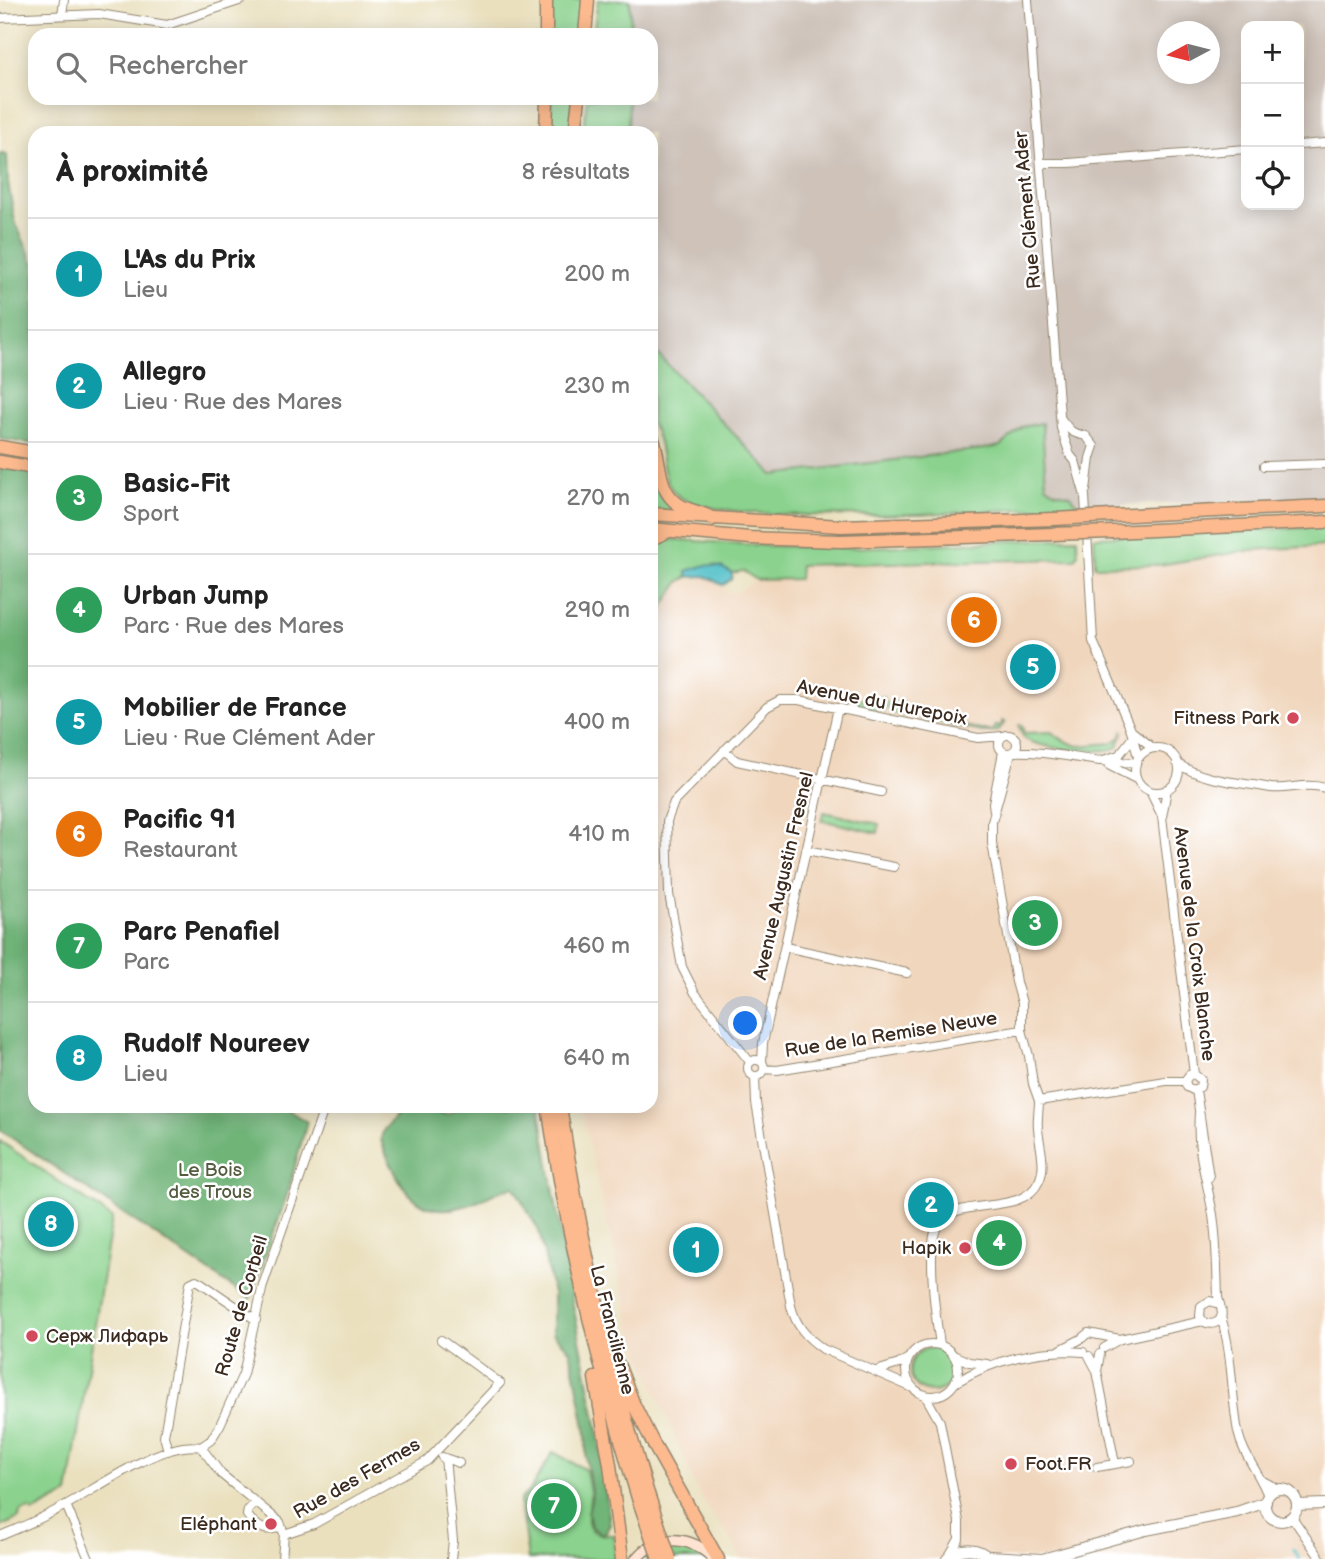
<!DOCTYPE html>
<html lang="fr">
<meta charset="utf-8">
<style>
body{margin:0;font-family:"Balsamiq Sans",sans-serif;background:#f2f2f2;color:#222}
.controls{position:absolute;right:21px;top:21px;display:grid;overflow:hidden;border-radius:14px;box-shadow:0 4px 18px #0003}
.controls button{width:63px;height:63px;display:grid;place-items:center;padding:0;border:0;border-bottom:2px solid #e0e0e0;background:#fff;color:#222;font:35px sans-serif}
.compass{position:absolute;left:1157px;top:21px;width:63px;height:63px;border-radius:50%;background:#fff;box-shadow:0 4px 18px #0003;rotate:263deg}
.you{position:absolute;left:746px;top:1024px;width:24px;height:24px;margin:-18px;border:5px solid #fff;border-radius:50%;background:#1a73e8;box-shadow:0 0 0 10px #1a73e833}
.badge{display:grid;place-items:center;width:46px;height:46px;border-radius:50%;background:#d93025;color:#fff;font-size:23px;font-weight:700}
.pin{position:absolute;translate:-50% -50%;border:4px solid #fff;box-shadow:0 2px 7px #0006}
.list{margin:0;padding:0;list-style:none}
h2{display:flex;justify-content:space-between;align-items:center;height:91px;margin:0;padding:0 28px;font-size:30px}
h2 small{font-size:23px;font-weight:400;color:#767676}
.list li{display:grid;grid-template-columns:46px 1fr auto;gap:21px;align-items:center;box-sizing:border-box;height:112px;padding:0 28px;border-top:2px solid #e0e0e0}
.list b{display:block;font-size:26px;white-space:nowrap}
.list p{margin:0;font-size:23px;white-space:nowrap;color:#767676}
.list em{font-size:23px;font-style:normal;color:#767676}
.icon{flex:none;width:38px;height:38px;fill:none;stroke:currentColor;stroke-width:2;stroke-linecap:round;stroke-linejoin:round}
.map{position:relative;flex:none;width:1325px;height:1559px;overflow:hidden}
.search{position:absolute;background:#fff;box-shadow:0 4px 18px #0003;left:28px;top:28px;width:630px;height:77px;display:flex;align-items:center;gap:18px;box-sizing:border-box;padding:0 24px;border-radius:21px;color:#767676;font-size:26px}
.panel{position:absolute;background:#fff;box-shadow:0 4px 18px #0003;left:28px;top:126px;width:630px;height:987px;border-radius:21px}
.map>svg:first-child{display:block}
.built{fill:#f0d6bc}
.industrial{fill:#cec2b9;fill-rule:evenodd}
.green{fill:#8ad28d;stroke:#627e56;stroke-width:2}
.forest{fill:#6fb478;stroke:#556f4b;stroke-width:2}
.water{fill:#52c0c9;stroke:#467574;stroke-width:2}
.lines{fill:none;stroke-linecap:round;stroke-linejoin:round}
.stream{stroke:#52c0c9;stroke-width:2.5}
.minor-casing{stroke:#92856e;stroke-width:10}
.tertiary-casing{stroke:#92856e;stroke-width:12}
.secondary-casing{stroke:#92856e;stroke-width:13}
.primary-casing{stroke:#92856e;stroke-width:15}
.trunk-casing{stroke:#92856e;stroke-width:15}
.minor{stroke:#fff;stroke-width:8}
.tertiary{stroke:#fff;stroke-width:10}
.secondary{stroke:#fee3d2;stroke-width:10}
.primary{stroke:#fcba8e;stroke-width:12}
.trunk{stroke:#fcba8e;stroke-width:12}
.primary-bridge-casing{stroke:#92856e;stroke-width:15;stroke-linecap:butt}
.trunk-bridge-casing{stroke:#92856e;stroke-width:15;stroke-linecap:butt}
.primary-bridge{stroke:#fcba8e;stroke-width:12}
.trunk-bridge{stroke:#fcba8e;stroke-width:12}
.poi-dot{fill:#d1495b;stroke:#fff;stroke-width:2.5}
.labels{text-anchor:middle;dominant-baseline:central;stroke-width:5;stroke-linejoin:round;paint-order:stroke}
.street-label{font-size:19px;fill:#3b2a1e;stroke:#fff}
.poi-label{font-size:19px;fill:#3b2a1e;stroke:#fff;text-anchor:end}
.park-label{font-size:19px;fill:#535c3f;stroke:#fff}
</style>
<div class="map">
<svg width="1325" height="1559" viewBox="0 0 1325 1559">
<rect width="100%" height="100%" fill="#fff"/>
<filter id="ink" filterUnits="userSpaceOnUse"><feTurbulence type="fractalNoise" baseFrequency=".0143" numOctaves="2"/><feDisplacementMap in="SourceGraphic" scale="14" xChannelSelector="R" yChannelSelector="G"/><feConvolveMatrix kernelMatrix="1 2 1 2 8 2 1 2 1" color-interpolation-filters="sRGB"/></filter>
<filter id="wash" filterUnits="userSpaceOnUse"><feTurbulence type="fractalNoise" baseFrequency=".00686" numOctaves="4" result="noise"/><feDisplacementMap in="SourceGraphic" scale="28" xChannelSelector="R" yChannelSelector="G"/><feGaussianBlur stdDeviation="1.57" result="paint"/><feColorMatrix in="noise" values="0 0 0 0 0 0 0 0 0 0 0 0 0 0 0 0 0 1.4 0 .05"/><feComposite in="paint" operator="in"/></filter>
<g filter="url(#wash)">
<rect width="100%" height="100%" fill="#eae0be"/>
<path class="built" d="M1325,546v1013h-584l-9,-18 -31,-42 -67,-160 -54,-233h71v-481l29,-44 24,-3 7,2 19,12h7l20,-12 42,-1v-14l278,-7 18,8 20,1 44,-2 93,-15z"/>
<path class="industrial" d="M630,0h695v499l-248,7 -5,-11 -18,-4 -8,-6 -4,-61 -20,3 -22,19 -9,2 -218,27 -122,-128v-214h-23l1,-35h22v-63h-20zM1246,26h53v179h-53zM1168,32h42v42h-42z"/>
<path class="green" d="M551,0h33l-4,35h-29z
M598,0h32l1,35h-38z
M551,98h23l-3,35h-20z
M587,98h42l-1,35h-45z
M651,347l122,128 218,-27 9,-2 22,-19 20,-4 4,62 8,6 17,4 6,11c-63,3 -366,26 -402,-13 -18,-19 -9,-48 -24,-69z
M656,480l19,29 -4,2 -20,-2v-28z
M1325,527v19l-73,4 -93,15 -64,1 -1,-29z
M1077,538l1,16 -3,5 -275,6 -1,14 -42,1 -14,-9 -11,2 -18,-8 -27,9 1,3 -8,4 -29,44v-26l5,-17 -5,-28 3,-8 12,-7 107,7 78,2z
M884,697v6l20,-1v9h6l-4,5 -15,-3 -1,-5 -4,-1 -2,4 -32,-7 10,-6z
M920,712l21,4v5l52,11 2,-6 6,1 1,-6 3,1 -7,9 -11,2 -67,-14z
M1019,725h3l2,8 27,-1 14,9 13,5 34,-3 10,-7 1,-6 -5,17c-13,8 -79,2 -92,-8 -5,-3 -6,-9 -7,-14z
M824,812l55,12 -1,9 -57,-13z
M0,1141l112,77 -44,276 -34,18 -5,-3 -9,3 -1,6 -19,9z
M910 1370a22 22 0 1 1 44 0a22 22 0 1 1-44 0Z
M553,1452l33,18c1,7 3,15 4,23 1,24 -14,42 24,42l1,19 2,5h-89l-8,-59 11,-11z
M674,1544c14,2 24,5 33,15h-63z"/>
<path class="forest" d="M0,153l7,2 1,28 7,39 20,44v178l-35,-5z
M0,467l35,5v634h246l26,16 -19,70 -38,107 -250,-169z
M404,1106h28c9,11 18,11 27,0h80l35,204 24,120 12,94 -4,8 -4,2 -11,-7 -3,-14 4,-17 -6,-39v-23l-11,-61 -5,-22 -17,-18v-39l-14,-63 -25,-44c-14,2 -22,8 -35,14 -41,17 -66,9 -85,-31 -5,-10 -11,-20 -13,-31l2,-8z"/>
<path class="water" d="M706,565l15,2 11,6v6l-9,6 -18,-9 -17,1 -1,-6z"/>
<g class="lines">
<path class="stream" d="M1293,1549l6,10"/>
</g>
</g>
<g filter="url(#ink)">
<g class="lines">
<defs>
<path id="minor" d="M1028,0l33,428 9,27 5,6 10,35 8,145 38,89 7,27
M62,15l2,-15
M0,18l99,-4 68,11 75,-25
M1299,145l26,-2
M1041,163h28l177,-14
M1061,419c11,14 9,13 25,17l8,10 -4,12 -4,32
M1264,466l61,-2
M1133,732l20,16
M999 744a9 9 0 1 1 18 0a9 9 0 1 1-18 0Z
M1135 770a22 22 0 1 1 44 0a22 22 0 1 1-44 0Z
M724,750l13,11 144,31
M1014,752c41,-2 80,13 122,10
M1011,753l-19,69v21l24,139 6,21v27l7,26 4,28 6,17 127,-20h19
M1103,760l16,-5 14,-18
M1177,763c27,19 63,19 94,25 19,2 35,-6 54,0
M1110,766l26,13
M1167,789l-5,28 32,257 7,6 -1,7 -7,3 -6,-3 -2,-6 4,-6 5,-1
M1150,791l12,25
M994,811l-1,-8 10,-51
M806,850l88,17
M785,947l122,26
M748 1068a8 8 0 1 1 16 0a8 8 0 1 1-16 0Z
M750,1062l-55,-69 -13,-26 -13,-73 -2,-73 7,-19 93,-95 13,-7h19l179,38 25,-2
M762,1062l1,-19 75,-335
M764,1069l13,1 245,-40
M755,1076l1,27 35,203c5,20 15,31 32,43l90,39
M1196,1090l13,87
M1199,1113c-3,40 8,65 14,102 4,28 4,55 5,82 1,7 6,14 3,21 -3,5 -9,7 -14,5 -5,-1 -5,-4 -7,-7l1,-10 9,-5 9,3
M1221,1317c12,37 10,77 17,115 5,24 22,41 30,64
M906 1370a26 26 0 1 1 52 0a26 26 0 1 1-52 0Z
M940,1344c-4,-24 -14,-96 -3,-117 17,-34 85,-8 102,-46 8,-16 0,-36 -1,-53 -1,-9 1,-18 1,-27
M1104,1348l16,-9 83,-18
M1060,1350l21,-11 7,-6 32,6
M953,1355l16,7 18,2
M1089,1356l8,15 18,93 -18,3
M876,1371l23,-7 8,-5
M1097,1371l3,-17
M955,1383c36,-23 86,-35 128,-31
M925,1395l15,27 19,99v18l-10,17
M201,1447l10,-7 9,-15 23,-51 20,-89 62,-179
M201,1447l20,27 59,48 4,12 -2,25
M168,1451l-4,-15 26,-153 6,-3 4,2 56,38
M442,1457l17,6
M445,1458l8,83 -2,18
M1115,1464l16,-3
M1263,1481l15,8
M256,1502l-8,8 -1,5c9,12 21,20 34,10
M66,1505l23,54
M1292,1517l29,42
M284,1534l30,-10 113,-63 73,-78 -59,-43
M0,1536c22,-9 43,-18 64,-30 34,-18 98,-66 137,-59"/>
<path id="tertiary" d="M1265 1505a16 16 0 1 1 32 0a16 16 0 1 1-32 0Z
M1297,1505l28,-1
M989,1556l53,3
M947,1559c13,-13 31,-13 43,0
M1042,1559l104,-29 91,-18 29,-10"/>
<path id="secondary" d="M636,1559c22,-27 56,-23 78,0"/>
<path id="primary" d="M0,447l35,6
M0,462l35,6
M651,514l190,12 213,-7
M1111,516l214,-10
M651,529l99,9 91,3 212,-7
M1112,532l213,-10"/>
<path id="trunk" d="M546,0v35
M585,35l3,-35
M546,133l1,-35
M575,133l4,-35
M651,434c11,23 4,54 27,70 11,8 24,7 35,15
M651,539l18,-8
M548,1106c19,133 51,263 90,392
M560,1106c20,132 48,260 88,388
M618,1364l16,41 21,42 63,112
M595,1378l15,87 12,94"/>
</defs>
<use href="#minor" class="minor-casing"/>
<use href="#tertiary" class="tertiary-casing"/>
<use href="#secondary" class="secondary-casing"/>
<use href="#primary" class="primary-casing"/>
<use href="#trunk" class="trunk-casing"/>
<use href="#minor" class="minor"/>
<use href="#tertiary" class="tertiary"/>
<use href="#secondary" class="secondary"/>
<use href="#primary" class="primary"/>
<use href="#trunk" class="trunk"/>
<defs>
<path id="primary-bridge" d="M1054,519l57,-3
M1053,534l59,-2"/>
<path id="trunk-bridge" d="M648,1494l22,65
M638,1498l21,61"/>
</defs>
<use href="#primary-bridge" class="primary-bridge-casing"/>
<use href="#trunk-bridge" class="trunk-bridge-casing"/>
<use href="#primary-bridge" class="primary-bridge"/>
<use href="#trunk-bridge" class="trunk-bridge"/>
</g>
</g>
<g class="poi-dot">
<circle cx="1293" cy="718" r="7"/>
<circle cx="965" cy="1248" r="7"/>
<circle cx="32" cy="1336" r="7"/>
<circle cx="1011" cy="1464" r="7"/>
<circle cx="271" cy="1524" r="7"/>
</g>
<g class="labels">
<g class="street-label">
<text transform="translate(1028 210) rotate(-95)">Rue Clément Ader</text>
<text transform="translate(882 703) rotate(11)">Avenue du Hurepoix</text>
<text transform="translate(784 876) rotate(-77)">Avenue Augustin Fresnel</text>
<text transform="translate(1194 944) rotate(83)">Avenue de la Croix Blanche</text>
<text transform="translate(891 1035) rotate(-9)">Rue de la Remise Neuve</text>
<text transform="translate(242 1306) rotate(-74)">Route de Corbeil</text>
<text transform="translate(612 1330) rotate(76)">La Francilienne</text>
<text transform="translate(357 1479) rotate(-30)">Rue des Fermes</text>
</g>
<g class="poi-label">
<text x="1279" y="718">Fitness Park</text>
<text x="951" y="1248">Hapik</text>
<text x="46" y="1336" text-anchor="start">Серж Лифарь</text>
<text x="1025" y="1464" text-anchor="start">Foot.FR</text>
<text x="257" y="1524">Eléphant</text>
</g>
<g class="park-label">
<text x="210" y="1170">Le Bois<tspan x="210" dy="22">des Trous</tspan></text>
</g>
</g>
</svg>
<div class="controls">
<button>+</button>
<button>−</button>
<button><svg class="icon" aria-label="locate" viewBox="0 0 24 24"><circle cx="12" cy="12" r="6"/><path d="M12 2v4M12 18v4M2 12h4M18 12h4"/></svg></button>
</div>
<svg class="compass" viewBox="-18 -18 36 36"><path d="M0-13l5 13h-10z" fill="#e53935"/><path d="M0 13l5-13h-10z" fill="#767676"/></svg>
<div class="you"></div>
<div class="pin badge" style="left:696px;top:1250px;background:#0f9aa8">1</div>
<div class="pin badge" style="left:931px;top:1205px;background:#0f9aa8">2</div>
<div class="pin badge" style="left:1035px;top:923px;background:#2e9e5b">3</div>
<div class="pin badge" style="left:999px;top:1243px;background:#2e9e5b">4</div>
<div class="pin badge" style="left:1033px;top:667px;background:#0f9aa8">5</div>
<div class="pin badge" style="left:974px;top:620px;background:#e8710a">6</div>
<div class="pin badge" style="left:554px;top:1506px;background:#2e9e5b">7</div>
<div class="pin badge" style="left:51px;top:1224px;background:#0f9aa8">8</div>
<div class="search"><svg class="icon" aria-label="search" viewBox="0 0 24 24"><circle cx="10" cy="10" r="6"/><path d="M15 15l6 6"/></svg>Rechercher</div>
<section class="panel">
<h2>À proximité<small>8 résultats</small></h2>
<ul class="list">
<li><span class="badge" style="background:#0f9aa8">1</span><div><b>L'As du Prix</b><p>Lieu</p></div><em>200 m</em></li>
<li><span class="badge" style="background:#0f9aa8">2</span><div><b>Allegro</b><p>Lieu · Rue des Mares</p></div><em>230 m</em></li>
<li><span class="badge" style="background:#2e9e5b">3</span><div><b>Basic-Fit</b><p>Sport</p></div><em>270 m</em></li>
<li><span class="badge" style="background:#2e9e5b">4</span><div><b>Urban Jump</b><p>Parc · Rue des Mares</p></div><em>290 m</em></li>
<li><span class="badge" style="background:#0f9aa8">5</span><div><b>Mobilier de France</b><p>Lieu · Rue Clément Ader</p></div><em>400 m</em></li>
<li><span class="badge" style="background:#e8710a">6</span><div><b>Pacific 91</b><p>Restaurant</p></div><em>410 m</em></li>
<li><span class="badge" style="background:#2e9e5b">7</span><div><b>Parc Penafiel</b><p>Parc</p></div><em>460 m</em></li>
<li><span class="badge" style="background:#0f9aa8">8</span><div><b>Rudolf Noureev</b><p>Lieu</p></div><em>640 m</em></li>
</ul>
</section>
</div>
